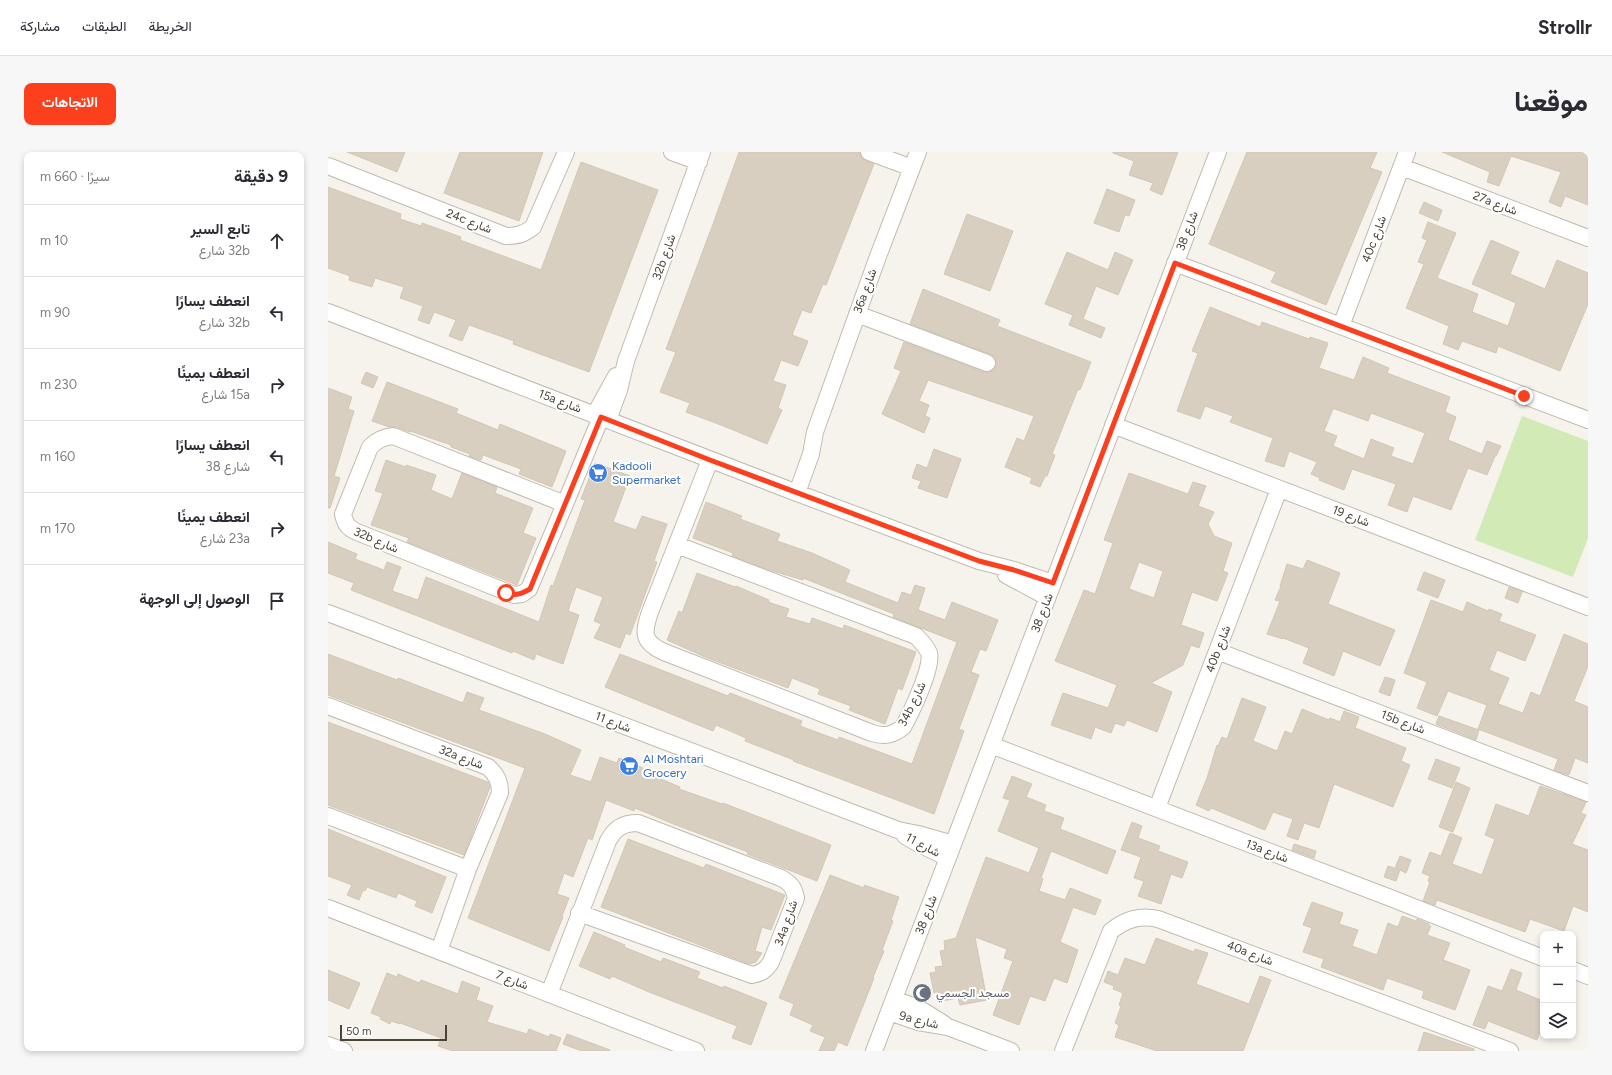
<!DOCTYPE html>
<html lang="ar">
<meta charset="utf-8">
<style>
body{margin:0;font-family:Figtree,Vazirmatn,sans-serif;background:#f7f7f7;color:#2b2b33;direction:rtl}
.controls{position:absolute;right:12px;bottom:12px;display:grid;overflow:hidden;border-radius:8px;box-shadow:0 2px 6px #0003}
.controls button{width:36px;height:36px;display:grid;place-items:center;padding:0;border:0;border-bottom:1px solid #e1e1e2;background:#fff;color:#2b2b33;font:20px sans-serif}
.scale{position:absolute;left:12px;bottom:10px;width:107px;box-sizing:border-box;padding-left:4px;border:2px solid #4b4439;border-top:0;font-size:11px;line-height:14px;white-space:nowrap;color:#4b4439;-webkit-text-stroke:3px #fff;paint-order:stroke}
.stop{position:absolute;width:12px;height:12px;margin:-9px;border:3px solid #fc3f1d;border-radius:50%;background:#fff}
.stop.end{background:#fc3f1d;border-color:#fff;box-shadow:0 1px 4px #0008}
.list{margin:0;padding:0;list-style:none}
h2{display:flex;justify-content:space-between;align-items:center;height:52px;margin:0;padding:0 16px;font-size:17px}
h2 small{font-size:13px;font-weight:400;color:#7c7c81}
.list li{display:grid;grid-template-columns:26px 1fr auto;gap:12px;align-items:center;box-sizing:border-box;height:72px;padding:0 16px;border-top:1px solid #e1e1e2}
.list b{display:block;font-size:15px;white-space:nowrap}
.list p{margin:0;font-size:13px;white-space:nowrap;color:#7c7c81}
.list em{font-size:13px;font-style:normal;color:#7c7c81}
.icon{flex:none;width:22px;height:22px;fill:none;stroke:currentColor;stroke-width:2;stroke-linecap:round;stroke-linejoin:round}
.map{position:relative;flex:none;width:1260px;height:899px;overflow:hidden;direction:ltr;border-radius:8px}
header{display:flex;align-items:center;gap:24px;box-sizing:border-box;height:56px;padding:0 20px;background:#fff;border-bottom:1px solid #e1e1e2}
header strong{font-size:19px}
nav{display:flex;gap:22px;margin-inline-start:auto;font-size:14px}
.intro{display:flex;align-items:center;justify-content:space-between;box-sizing:border-box;height:96px;padding:0 24px}
h1{margin:0;font-size:28px}
.button{padding:10px 18px;border-radius:8px;background:#fc3f1d;color:#fff;font-size:14px;font-weight:700}
main{display:flex;gap:24px;padding:0 24px}
aside{flex:1;background:#fff;border-radius:8px;box-shadow:0 2px 6px #0003}
.map>svg:first-child{display:block}
.green{fill:#d2eab5}
.building{fill:#d8cfc1;stroke:#d3c7b4;fill-rule:evenodd}
.lines{fill:none;stroke-linecap:round;stroke-linejoin:round}
.minor-casing{stroke:#c2bbae;stroke-width:18}
.minor{stroke:#fff;stroke-width:16}
.route{stroke:#fc3f1d;stroke-width:5}
.labels{text-anchor:middle;dominant-baseline:central;stroke-width:4;stroke-linejoin:round;paint-order:stroke}
.street-label{font-size:12px;fill:#4b4439;stroke:#fff}
.shop-label{font-size:12px;fill:#366cbe;stroke:#fff;text-anchor:start}
.worship-label{font-size:12px;fill:#5b616d;stroke:#fff;text-anchor:start}
</style>
<header>
<strong>Strollr</strong>
<nav><a>الخريطة</a><a>الطبقات</a><a>مشاركة</a></nav>
</header>
<div class="intro"><h1>موقعنا</h1><a class="button">الاتجاهات</a></div>
<main>
<div class="map">
<svg width="1260" height="899" viewBox="0 0 1260 899">
<rect width="100%" height="100%" fill="#f6f3ec"/>
<path class="green" d="M1194,264l66,25v97l-15,39 -98,-37z"/>
<path class="building" d="M19,0h58l-8,20z
M132,0h83l-24,69 -75,-28z
M411,0h121l2,6 12,6 -48,121 -3,-1 -12,29 -9,-3 -10,25 16,6 -10,25 -17,-6 -8,21 13,4 -8,23 4,2 -15,34 -46,-19 -35,-13 4,-9 -30,-11 16,-40 -10,-3 47,-125z
M785,0h65l-16,43 -12,-5 3,-7 -24,-8 5,-14 -21,-8z
M919,0h130l-7,16 12,4 -56,133 -55,-23 5,-10 -67,-28z
M1114,0h146v53l-23,-9 -4,11 -12,-5 12,-30 -50,-16 -12,30 -12,-4 3,-10z
M253,10l77,28 -69,182 -76,-28 1,-3 -45,-16 -7,16 -13,-5 7,-16 -22,-8 -5,12 -11,-4 5,-14 -23,-8 4,-11 -29,-9 -3,9 -23,-7 1,-4 -22,-8v-81l73,27 -1,5 21,7 1,-3 39,14 -1,3 81,30z
M779,37l28,11 -6,16 -4,-1 -6,17 -25,-9z
M1096,50l18,8 -4,11 -19,-8z
M639,62l46,17 -23,60 -46,-17z
M1100,70l28,11 -19,45 41,16 -6,18 36,14 8,-23 -44,-19 19,-44 28,12 -9,22 35,15 12,-29 31,13v31l-28,67 -62,-25 -2,7 -34,-12 -4,9 -15,-6 6,-18 -43,-18 18,-44 -6,-2 9,-22 -5,-2z
M739,100l41,18 7,-18 18,8 -15,35 -22,-9 -13,33 22,9 -4,10 -32,-13 4,-10 -28,-11z
M595,137l77,31 -3,6 94,36 -11,28 -2,-1 -26,65 3,1 -8,21h-2l-5,11 -10,-4 2,-5 -27,-11 12,-29 7,3 10,-25 -106,-36 -9,21 10,4 -4,11 5,2 -6,15 -42,-19 19,-43 -7,-3 10,-26 80,30h4l5,-1 3,-5 -1,-9 -5,-3 -80,-30z
M882,155l50,20 2,-5 47,17 1,-2 18,6 -9,25 35,12 9,-23 26,11 -2,5 63,24 -5,15 11,5 -8,23 34,14 5,-13 14,5 -5,10h-1l-8,19 -19,-7 -17,42 -38,-14 -6,16 -19,-7 8,-21 -44,-15 -8,21 -25,-10 1,-2 -9,-4 6,-12 -28,-11 -5,16 -19,-6 8,-23 -43,-16 3,-6 -28,-10 -5,13 -23,-8 21,-58 -6,-2zM1005,257h2l33,12 3,-8 54,20 -12,31 -22,-8 3,-8 -23,-9 -7,20 -31,-13 4,-10 -13,-5z
M38,220l12,5 -5,11 -12,-5z
M59,230l71,27 -2,4 42,17 2,-6 66,27 -14,36 -33,-13 2,-5 -38,-14 -2,5 -12,-4 1,-2 -19,-7v-2l-41,-14v1l-14,-5h-7l-17,-6z
M0,236l24,9 -4,12 6,2 -20,65 6,2 -10,30h-2z
M606,297l27,10 -14,39 -29,-10 3,-7 -9,-3 5,-14 10,4z
M58,308l20,7v-2l30,10 -5,15 21,9 10,-26 35,14 -2,6 38,15 -10,25 13,5 -19,47 -110,-43 2,-4 -38,-13 12,-32 -8,-2z
M267,311l35,13 -17,46 23,8 6,-14 25,8 -13,37 3,1 -27,73 -4,-2 -6,15 -26,-10 7,-14 -7,-3 9,-24 -27,-10 -8,24 11,4 -16,49 -27,-10 -2,6 -21,-9 -1,2 -161,-63 3,-7 -26,-10v-31l29,12 -2,5 29,11 3,-8 14,5 -9,24 26,9 8,-23 113,45 12,-37 2,1 32,-86 -4,-1z
M801,321l59,21 5,-12 13,4 -8,20 16,6 -6,12 6,12 18,7 -9,28 5,2 -11,28 -25,-9 -11,33 23,8 -5,15 -8,-3 -8,20 -32,18 21,9 -15,40 -30,-12 -3,6 -9,-3 -4,10 -16,-6 -4,12 -40,-14 12,-32 45,15 9,-23 -62,-24 29,-71 11,4 18,-51 -9,-3zM811,410l24,9 -9,27 -25,-9z
M378,350l36,14 -2,3 40,15 -3,7 35,12 38,17 -5,12 53,21 4,-11 9,3 4,-10 10,3 -7,22 27,10 7,-18 46,18 -12,31 -6,-2 -9,23 8,3 -20,54 5,2 -30,83 -141,-53 1,-1 -49,-19 1,-3 -30,-13 -3,6 -108,-44 15,-33 108,42 2,-3 72,28 -2,5 38,14 1,-3 73,27 45,-122 -64,-25 1,-3 -91,-36v2l-37,-11 -34,-13 1,-3 -40,-15z
M979,408l33,13 -12,31 67,26 -15,36 -37,-15 -9,25 -31,-13 6,-15 -26,-10v1l-16,-5 13,-33 -5,-1 6,-14h-1l7,-22 16,5z
M1096,420l21,8 -7,18 -21,-8z
M369,421l38,14 1,-1 33,14 -1,2 21,7 -3,8 24,7 2,-6 31,11 1,-4 72,27 -14,38 -4,-2 -13,36 -36,-14 2,-4 -33,-12 2,-5 -28,-11 -4,10 -83,-31 -38,-17 12,-29 3,2z
M1181,435l13,5 -4,11 -13,-5z
M1103,448l32,12 4,-10 21,9 1,-2 13,5 -3,7 37,14 -11,26 -28,-11 -8,20 20,8 -11,26 25,9 8,-21 9,4 24,-62 24,10v22l-14,35 14,6v56l-13,-5 -6,17 -15,-5 4,-11 -80,-30 9,-24 -39,-14 -11,25 -20,-8 10,-26 -23,-9z
M0,502l69,26 1,-2 65,25 4,-11 17,6 -5,12 66,24 36,16 -11,25 21,7 9,-25 17,6 2,-5 31,13 -1,3 31,13 -1,2 43,15 1,-1 108,42 -14,36 -70,-27 1,-2 -72,-27 -41,-17 -1,3 -28,-11 -14,40 -4,-2 -15,39 -9,-4 -7,21 12,4 -7,18 1,1 -14,34 -81,-33 57,-150 -197,-73z
M1057,525l10,3 -5,16 -11,-4z
M914,546l24,9 -13,34 24,10 8,-20 7,3 10,-25 27,11 1,-2 10,4 4,-11 15,6 -4,11 51,20 -5,13 9,4 -17,42 -59,-23 -15,44 -15,-5 -6,17 -11,-4 6,-17 -20,-7 -8,18 -54,-22 -2,3 -13,-6 11,-27 10,-33 1,1 4,-9 5,2z
M1111,564l40,14 -3,10 -40,-16z
M0,570l160,60 2,5 -26,68 -136,-50z
M1108,607l24,9 -8,20 -24,-9z
M684,624l20,8 -6,13 20,8 -2,6 20,7 -4,11 56,22 -9,23 -56,-23 -10,27 2,1 -4,12 26,9 5,-12 31,12 -6,15 -22,-8 -13,35 18,8 -11,33 -13,-5 -9,23 -15,-5 -11,29 -26,-10 20,-54 -9,-3 3,-9 -32,-12 12,63 -27,5 -2,-7 -16,3 -1,-9 -7,1 -4,-20 6,-1 -1,-5 8,-1 -3,-15 5,-1 -1,-9 12,-3 30,-81 43,16 10,-25 -41,-17 12,-31 -7,-2z
M1128,630l14,6 -17,44 -14,-5z
M1212,634l46,16 -5,11 5,2 -14,29 16,6v62l-15,-6 -9,25 -34,-12 -5,13 -88,-32 -2,5 -12,-4 7,-19 -2,-1 2,-5 -8,-3 8,-21 11,4 9,-23 12,5 -10,26 30,11 13,-36 -10,-4 11,-31 33,12z
M804,670l10,4 -4,12 22,8 -2,5 30,11 -6,16 -11,-4 -10,30 -23,-8 6,-15 -10,-3 7,-21 -20,-7z
M0,677l118,48 -14,36 -17,-7 2,-5 -19,-8 -2,5 -29,-11 -2,4 -2,-1 -4,10 -12,-5 5,-10 -24,-9z
M300,687l76,29 2,-4 79,31 -14,35 -9,-3 -7,24 7,2 -6,9 -7,2 -148,-57z
M966,692l22,7 -2,7 -22,-8z
M1072,704l11,4 -5,13 -6,-3 -4,11 -12,-4 4,-11 9,3 -2,-1z
M502,723l34,13v-3l35,12 -8,23 2,1 -11,29 2,1 -11,26 1,1 -27,68 -9,-4 -4,9h-15l6,-14 -15,-6 3,-6 -23,-10 4,-11 -15,-6z
M984,750l31,11 -4,11 19,6 -6,16 25,9 11,-32 10,4 4,-11 14,5 1,-2 12,5v2h2l-4,9 23,8 -7,17 27,10 -15,40 -33,-12 2,-7 -37,-13 -4,12 -62,-23 3,-8 -21,-7 9,-24 -9,-3z
M266,780l31,13 -1,2 37,15 2,-4 37,14 -3,6 26,10 1,-2 43,17 -16,42 -19,-7 5,-12 -88,-34 -37,-16 -2,3 -31,-13z
M828,786l38,14 1,-3 13,4 -12,31 53,20 11,-28 11,4 -28,71h-86l-42,-14 4,-12 -4,-2 6,-17 -2,-1 4,-12 -10,-4 1,-3 -10,-4 4,-11 10,4 7,-17 20,7z
M1183,817l11,4 -6,17 27,11v33l-3,-2 -3,8 -49,-19 -3,8 -12,-4 15,-39 14,5z
M0,818l32,13 -11,26 -21,-9z
M59,821l10,4 1,-3 21,9 2,-3 37,14 4,-13 18,7 -4,12 17,6 -6,16 40,12 2,-5 20,8 1,-3 11,4 -5,13h-103l-15,-5 3,-8 -41,-15v1l-9,-3 -1,3 -10,-5 1,-2 -10,-4z
M1096,880l50,17v2h-56z
M239,882l43,16 -1,1h-27l-19,-7z"/>
<g class="lines">
<defs>
<path id="minor" d="M344,0l27,10
M541,0l43,16
M0,14l178,70c12,0 18,-2 27,-9l33,-75
M1074,15l186,71
M847,111l413,157
M0,160l469,181 182,68 35,9 39,13
M529,162l130,49
M1013,174l66,-174
M267,262l21,-38
M280,268l11,-30 7,-29 76,-209
M785,273l475,182
M469,341l14,-39 4,-22 62,-173 41,-107
M237,352l-36,85 -7,5 -8,1 -157,-63c-9,-4 -12,-8 -14,-18l27,-67c7,-7 13,-10 23,-11l172,68 36,-87
M349,393l239,91c5,5 10,10 13,17 4,14 -18,60 -26,74 -10,8 -18,10 -31,6l-208,-81c-22,-10 -21,-19 -14,-40l60,-152
M678,423l41,22
M0,461l570,217 20,4 35,10
M889,499l371,142
M0,554l160,61c9,8 12,15 12,26l-32,76 -29,82
M663,593l397,152 155,61
M829,656l122,-319
M0,664l140,53
M577,684l14,8 29,14
M0,756l368,143
M1245,818l15,6
M221,842l59,-153c7,-13 15,-18 30,-18l143,55c9,5 13,9 15,20l-25,64c-5,8 -9,11 -19,13l-173,-62
M566,847l26,10 24,15
M561,860l29,10 30,5 63,24
M0,893l16,6
M546,899l344,-899
M735,899l48,-120c15,-12 29,-16 47,-12l352,132"/>
</defs>
<use href="#minor" class="minor-casing"/>
<use href="#minor" class="minor"/>
</g>
<g class="lines">
<path class="route" d="M178,441c10,3 15,1 24,-4l71,-172 109,43 269,101 35,9 39,13 122,-320 349,133"/>
</g>
<defs>
<symbol id="supermarket-disc" viewBox="-11 -11 22 22"><circle r="9.5" fill="#3f7fe0" stroke="#fff"/><path d="M-6-5.5h2.5l.6 2H6L4.5 2H-2.5L-4.4-4H-6ZM-1.5 3.2a1.3 1.3 0 1 0 .1 0ZM3 3.2a1.3 1.3 0 1 0 .1 0Z" fill="#fff"/></symbol>
<symbol id="mosque-disc" viewBox="-11 -11 22 22"><circle r="9.5" fill="#6b7280" stroke="#fff"/><path d="M3.5-4.9A6 6 0 1 0 3.5 4.9A5 5 0 1 1 3.5-4.9Z" fill="#fff"/></symbol>
</defs>
<g fill-rule="evenodd">
<use href="#supermarket-disc" x="259" y="310" width="22" height="22"/>
<use href="#supermarket-disc" x="290" y="603" width="22" height="22"/>
<use href="#mosque-disc" x="583" y="830" width="22" height="22"/>
</g>
<g class="labels">
<g class="street-label">
<text transform="translate(1167 51) rotate(21)">27a شارع</text>
<text transform="translate(141 69) rotate(21)">24c شارع</text>
<text transform="translate(859 79) rotate(-69)">شارع 38</text>
<text transform="translate(1046 87) rotate(-69)">40c شارع</text>
<text transform="translate(336 105) rotate(-70)">32b شارع</text>
<text transform="translate(537 139) rotate(-70)">36a شارع</text>
<text transform="translate(232 249) rotate(21)">15a شارع</text>
<text transform="translate(1023 364) rotate(21)">شارع 19</text>
<text transform="translate(48 388) rotate(23)">32b شارع</text>
<text transform="translate(714 461) rotate(-69)">شارع 38</text>
<text transform="translate(890 497) rotate(-69)">40b شارع</text>
<text transform="translate(584 552) rotate(-64)">34b شارع</text>
<text transform="translate(285 570) rotate(21)">شارع 11</text>
<text transform="translate(1075 570) rotate(21)">15b شارع</text>
<text transform="translate(133 605) rotate(21)">32a شارع</text>
<text transform="translate(595 693) rotate(28)">شارع 11</text>
<text transform="translate(939 699) rotate(21)">13a شارع</text>
<text transform="translate(598 763) rotate(-69)">شارع 38</text>
<text transform="translate(458 771) rotate(-71)">34a شارع</text>
<text transform="translate(922 801) rotate(21)">40a شارع</text>
<text transform="translate(184 828) rotate(21)">شارع 7</text>
<text transform="translate(591 868) rotate(14)">9a شارع</text>
</g>
<g class="shop-label">
<text x="284" y="314">Kadooli<tspan x="284" dy="14">Supermarket</tspan></text>
<text x="315" y="607">Al Moshtari<tspan x="315" dy="14">Grocery</tspan></text>
</g>
<g class="worship-label">
<text x="608" y="841">مسجد الجسمي</text>
</g>
</g>
</svg>
<div class="controls">
<button>+</button>
<button>−</button>
<button><svg class="icon" aria-label="layers" viewBox="0 0 24 24"><path d="M12 4l9 5-9 5-9-5zM3 14l9 5 9-5"/></svg></button>
</div>
<div class="scale">50 m</div>
<div class="stop" style="left:178px;top:441px"></div>
<div class="stop end" style="left:1196px;top:244px"></div>
</div>
<aside>
<h2>9 دقيقة<small>سيرًا · 660 m</small></h2>
<ul class="list">
<li><svg class="icon" aria-label="ahead" viewBox="0 0 24 24"><path d="M12 20V5M6 11l6-6 6 6"/></svg><div><b>تابع السير</b><p>32b شارع</p></div><em>10 m</em></li>
<li><svg class="icon" aria-label="left" viewBox="0 0 24 24"><path d="M17 20v-9H6M10 6l-5 5 5 5"/></svg><div><b>انعطف يسارًا</b><p>32b شارع</p></div><em>90 m</em></li>
<li><svg class="icon" aria-label="right" viewBox="0 0 24 24"><path d="M7 20v-9h11M14 6l5 5-5 5"/></svg><div><b>انعطف يمينًا</b><p>15a شارع</p></div><em>230 m</em></li>
<li><svg class="icon" aria-label="left" viewBox="0 0 24 24"><path d="M17 20v-9H6M10 6l-5 5 5 5"/></svg><div><b>انعطف يسارًا</b><p>شارع 38</p></div><em>160 m</em></li>
<li><svg class="icon" aria-label="right" viewBox="0 0 24 24"><path d="M7 20v-9h11M14 6l5 5-5 5"/></svg><div><b>انعطف يمينًا</b><p>23a شارع</p></div><em>170 m</em></li>
<li><svg class="icon" aria-label="arrive" viewBox="0 0 24 24"><path d="M6 21V4h12l-3 4 3 4H6"/></svg><div><b>الوصول إلى الوجهة</b></div></li>
</ul>
</aside>
</main>
